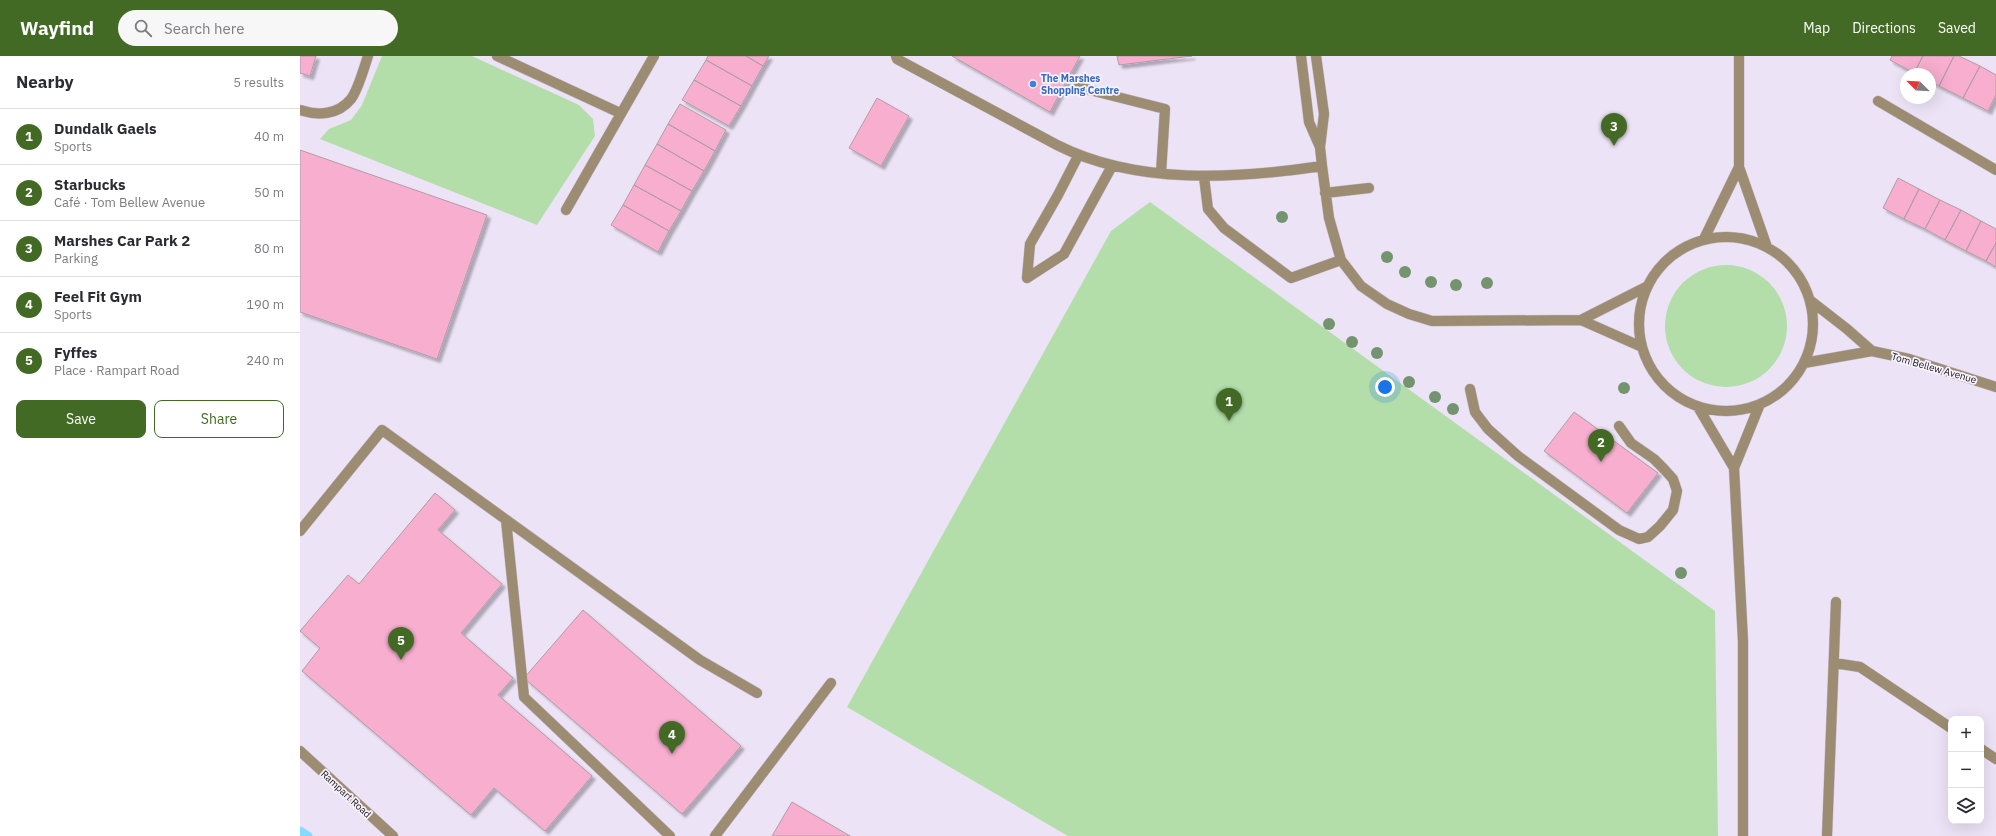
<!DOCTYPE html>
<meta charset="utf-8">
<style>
body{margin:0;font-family:"IBM Plex Sans",sans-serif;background:#f7f7f7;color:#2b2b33}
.controls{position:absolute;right:12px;bottom:12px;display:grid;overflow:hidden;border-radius:8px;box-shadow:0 4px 16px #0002}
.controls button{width:36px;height:36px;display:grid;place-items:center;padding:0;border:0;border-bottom:1px solid #e1e1e2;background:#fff;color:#2b2b33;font:20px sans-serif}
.compass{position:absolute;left:1600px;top:12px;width:36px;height:36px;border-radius:50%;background:#fff;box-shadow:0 4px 16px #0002;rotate:294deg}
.you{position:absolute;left:1085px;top:331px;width:14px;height:14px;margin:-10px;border:3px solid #fff;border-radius:50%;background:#1a73e8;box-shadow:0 0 0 6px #1a73e833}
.badge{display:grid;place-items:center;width:26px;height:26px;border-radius:50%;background:#436a24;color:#fff;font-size:13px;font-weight:700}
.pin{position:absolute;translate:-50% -33px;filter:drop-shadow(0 1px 2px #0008)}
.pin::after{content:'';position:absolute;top:21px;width:14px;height:12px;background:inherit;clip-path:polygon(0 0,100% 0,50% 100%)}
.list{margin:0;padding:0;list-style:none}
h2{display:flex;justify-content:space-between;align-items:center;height:52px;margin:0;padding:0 16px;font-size:17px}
h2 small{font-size:13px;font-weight:400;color:#7c7c81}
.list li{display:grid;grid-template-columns:26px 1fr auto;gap:12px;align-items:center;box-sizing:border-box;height:56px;padding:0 16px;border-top:1px solid #e1e1e2}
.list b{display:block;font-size:15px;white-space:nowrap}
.list p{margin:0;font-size:13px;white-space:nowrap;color:#7c7c81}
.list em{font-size:13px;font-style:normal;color:#7c7c81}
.actions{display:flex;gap:8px;padding:12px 16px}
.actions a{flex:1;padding:9px 0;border:1px solid #436a24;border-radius:8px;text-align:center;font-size:14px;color:#436a24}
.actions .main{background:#436a24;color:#fff}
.icon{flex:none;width:22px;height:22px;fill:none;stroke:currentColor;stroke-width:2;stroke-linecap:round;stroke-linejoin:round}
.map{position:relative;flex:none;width:1696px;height:780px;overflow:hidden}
header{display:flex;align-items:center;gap:24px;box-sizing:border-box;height:56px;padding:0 20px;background:#436a24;color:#fff}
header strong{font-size:19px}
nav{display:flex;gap:22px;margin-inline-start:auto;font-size:14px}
.search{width:280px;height:36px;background:#f7f7f7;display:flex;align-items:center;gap:10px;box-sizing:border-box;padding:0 14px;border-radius:22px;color:#7c7c81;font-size:15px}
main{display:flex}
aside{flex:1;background:#fff}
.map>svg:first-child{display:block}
.green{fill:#b3deaa}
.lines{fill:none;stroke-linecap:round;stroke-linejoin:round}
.stream{stroke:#88d9fe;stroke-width:9}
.building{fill:#f7aecf;stroke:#b19da5;filter:url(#shadow)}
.minor-casing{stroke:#c6becf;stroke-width:11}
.minor{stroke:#9c8c71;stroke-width:10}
.tree{fill:#74936f}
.shop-dot{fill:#3f7fe0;stroke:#f7f2fd;stroke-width:1.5}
.labels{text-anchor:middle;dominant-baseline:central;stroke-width:3.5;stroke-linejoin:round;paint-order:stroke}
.shop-label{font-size:10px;font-weight:bold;fill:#366cbe;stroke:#f7f2fd;text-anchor:start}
.street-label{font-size:10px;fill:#19161c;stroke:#f7f2fd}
</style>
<header>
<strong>Wayfind</strong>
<div class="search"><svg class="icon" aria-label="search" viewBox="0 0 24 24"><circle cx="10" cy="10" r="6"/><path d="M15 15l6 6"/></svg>Search here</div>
<nav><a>Map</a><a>Directions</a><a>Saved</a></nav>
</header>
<main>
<aside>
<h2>Nearby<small>5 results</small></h2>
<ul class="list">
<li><span class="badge">1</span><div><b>Dundalk Gaels</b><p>Sports</p></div><em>40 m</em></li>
<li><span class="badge">2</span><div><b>Starbucks</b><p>Café · Tom Bellew Avenue</p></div><em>50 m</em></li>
<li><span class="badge">3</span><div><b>Marshes Car Park 2</b><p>Parking</p></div><em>80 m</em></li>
<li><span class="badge">4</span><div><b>Feel Fit Gym</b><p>Sports</p></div><em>190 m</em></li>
<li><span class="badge">5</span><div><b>Fyffes</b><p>Place · Rampart Road</p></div><em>240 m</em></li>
</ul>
<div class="actions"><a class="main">Save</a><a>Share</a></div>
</aside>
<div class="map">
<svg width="1696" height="780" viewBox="0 0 1696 780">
<defs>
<filter id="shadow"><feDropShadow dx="3.5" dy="3.5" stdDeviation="1" flood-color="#0004"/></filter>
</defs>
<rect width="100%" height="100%" fill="#ece3f6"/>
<path class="green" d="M82,0h90l107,49 14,14 2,17 -58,89 -217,-86 9,-10 22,-9 11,-15z
M850,146l565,409 3,225h-650l-221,-129 264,-476z
M1365 270a61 61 0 1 1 122 0a61 61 0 1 1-122 0Z"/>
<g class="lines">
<path class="stream" d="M0,775l8,5"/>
</g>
<path class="building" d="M0,0h16l-6,20 -10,-3z
M408,0h38l17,10 -11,20 -46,-26z
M446,0h23l-6,10z
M652,0h128l-30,56z
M817,0h75l-73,9z
M1592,0h31l-9,17 -24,-13z
M1623,0h31l-15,30 -9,-5v-7l-16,-1z
M1654,0h5l21,10 -17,32 -24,-12z
M406,4l46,26 -11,20 -47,-26z
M1680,10l16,9v20l-8,16 -25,-13z
M394,24l47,26 -12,20 -47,-26z
M577,42l32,18 -28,50 -32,-18z
M380,48l46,26 -11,21 -47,-27z
M368,68l47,27 -11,20 -47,-27z
M357,88l47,27 -12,20 -47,-26z
M0,94l187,65 -50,144 -137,-47z
M345,109l47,26 -11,20 -47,-26z
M1598,122l21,11 -15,30 -21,-11z
M334,129l47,26 -12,20 -46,-26z
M1619,133l21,11 -15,29 -21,-10z
M1640,144l21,10 -16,30 -20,-11z
M323,149l46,26 -11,21 -47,-27z
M1661,154l20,11 -15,30 -21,-11z
M1681,165l15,8v14l-10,18 -20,-10z
M1696,187v24l-10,-6z
M1274,356l84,61 -31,40 -83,-62z
M135,437l20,17 -17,20 64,54 -41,49 52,45 -15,17 94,81 -47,55 -51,-43 -23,27 -169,-144 18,-23 -20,-17 48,-56 11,9z
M283,554l158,136 -59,68 -158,-136z
M492,746l58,34h-78z"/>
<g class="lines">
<defs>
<path id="minor" d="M197,0l123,57
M596,0l1,3 160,86c79,40 179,34 265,21
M1001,0l8,66 11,25
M1016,0l8,58 -4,33 2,19 7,52 12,42 20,26 26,18 22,10 23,7 149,-1 61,27
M1439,0v111l28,80
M778,31l87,22 -4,64
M1578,45l118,69
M0,54c18,6 38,5 51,-11 7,-9 13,-31 17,-43
M904,121l4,32 16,19 67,50 50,-18
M1025,137l44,-5
M266,154l88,-154
M1339 268a87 87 0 1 1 174 0a87 87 0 1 1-174 0Z
M1404,183l35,-72
M727,222l37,-24 48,-88
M727,222l3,-34 28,-49 20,-39
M1511,245l36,28 25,22
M1281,264l67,-34
M1504,307l68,-12 37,8 87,28
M1170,333l5,23 13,17 30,27 101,74 20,9 9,-2 12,-11 13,-16 4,-19 -4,-12 -9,-10 -10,-10 -23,-16 -12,-17
M1398,351l36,61
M206,464l18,177 146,139
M0,475l82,-101 318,230 57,33
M1534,607l26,4 91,61
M1681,693l15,10
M0,695l93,85
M415,780l116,-153
M1443,780v-195l-9,-173 26,-64
M1527,780l9,-234"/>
</defs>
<use href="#minor" class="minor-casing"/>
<use href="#minor" class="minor"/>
</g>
<g class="tree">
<circle cx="982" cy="161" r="6"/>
<circle cx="1087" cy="201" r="6"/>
<circle cx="1105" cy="216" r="6"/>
<circle cx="1131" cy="226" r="6"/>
<circle cx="1187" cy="227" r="6"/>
<circle cx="1156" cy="229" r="6"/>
<circle cx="1029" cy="268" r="6"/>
<circle cx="1052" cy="286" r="6"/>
<circle cx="1077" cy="297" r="6"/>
<circle cx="1109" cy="326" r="6"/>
<circle cx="1324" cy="332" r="6"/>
<circle cx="1135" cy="341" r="6"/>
<circle cx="1153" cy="353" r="6"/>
<circle cx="1381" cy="517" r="6"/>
</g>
<circle class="shop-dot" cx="733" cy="28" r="4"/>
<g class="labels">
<g class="shop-label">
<text x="741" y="22">The Marshes<tspan x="741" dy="12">Shopping Centre</tspan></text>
</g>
<g class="street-label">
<text transform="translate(1634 312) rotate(16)">Tom Bellew Avenue</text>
<text transform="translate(46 738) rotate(43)">Rampart Road</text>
</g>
</g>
</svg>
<div class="controls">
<button>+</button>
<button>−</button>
<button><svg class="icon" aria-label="layers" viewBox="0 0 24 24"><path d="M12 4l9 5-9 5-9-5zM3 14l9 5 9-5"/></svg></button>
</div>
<svg class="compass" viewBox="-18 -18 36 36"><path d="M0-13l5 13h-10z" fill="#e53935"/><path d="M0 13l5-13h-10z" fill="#7c7c81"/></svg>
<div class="you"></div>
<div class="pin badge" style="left:929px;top:365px">1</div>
<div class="pin badge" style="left:1301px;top:406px">2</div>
<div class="pin badge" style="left:1314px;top:90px">3</div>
<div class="pin badge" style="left:372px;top:698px">4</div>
<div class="pin badge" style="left:101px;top:604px">5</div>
</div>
</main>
